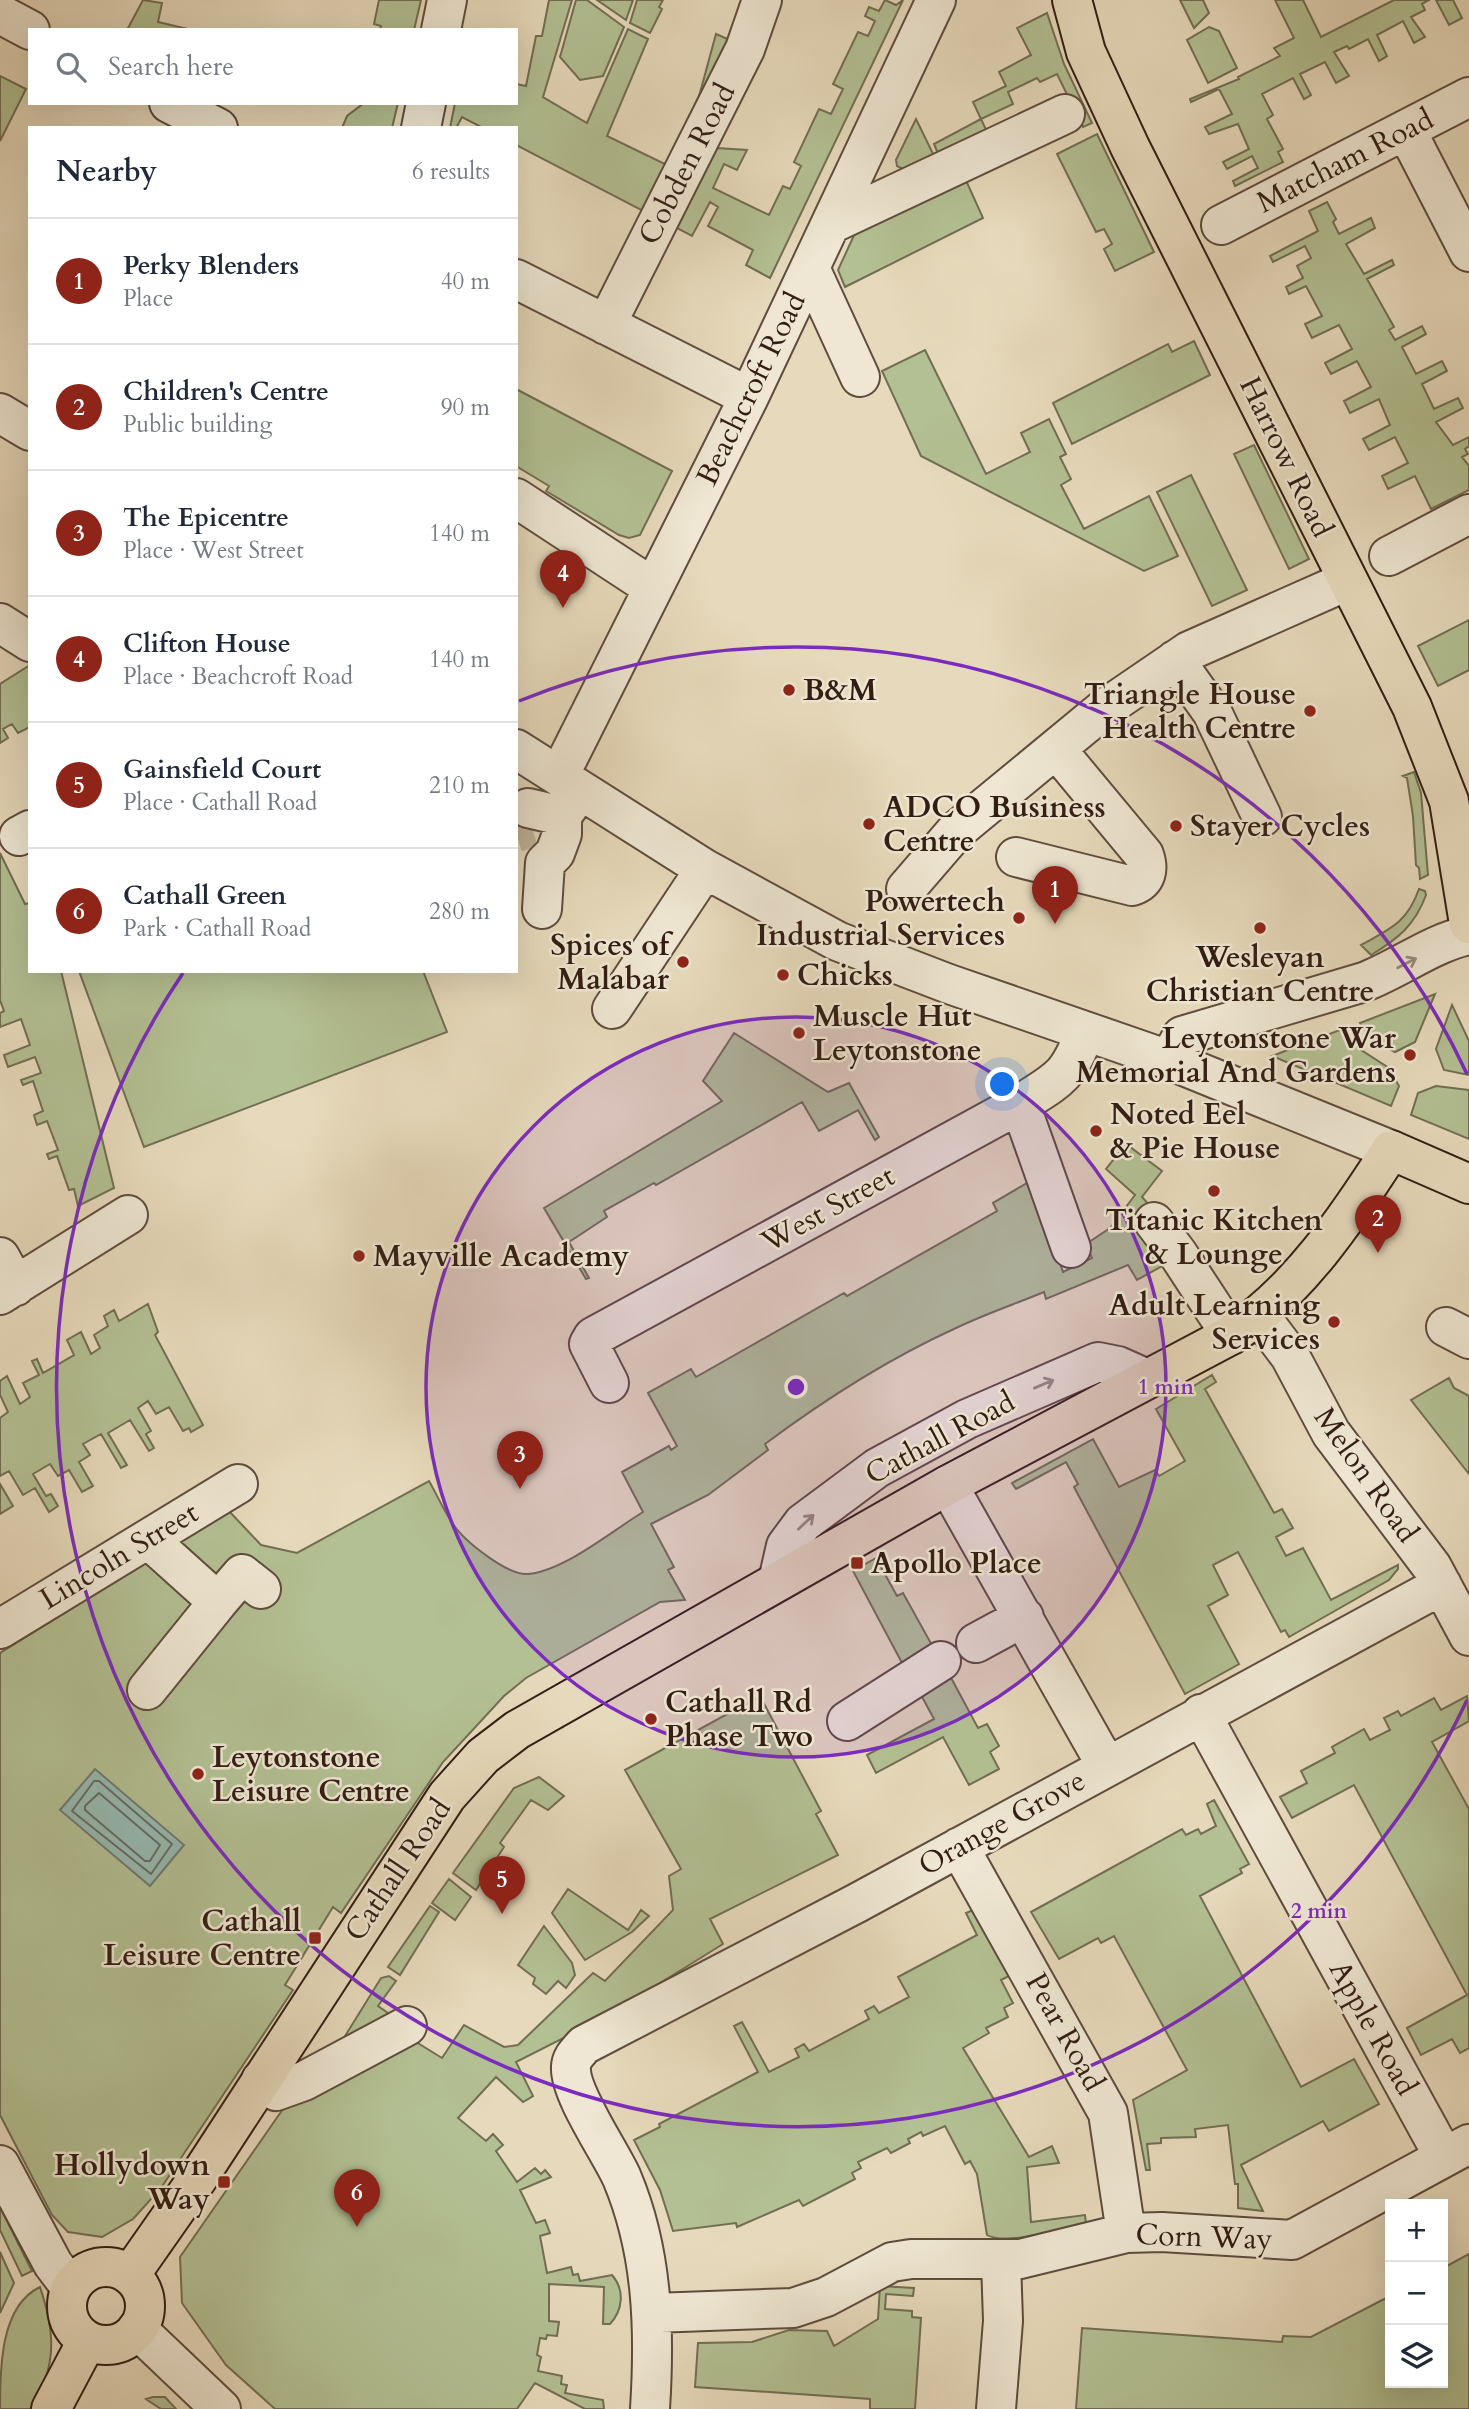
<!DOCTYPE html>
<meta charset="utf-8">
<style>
body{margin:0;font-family:Cardo,serif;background:#f2f2f3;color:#1f2937}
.controls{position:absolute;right:21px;bottom:21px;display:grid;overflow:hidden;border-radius:0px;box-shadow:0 7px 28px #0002}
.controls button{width:63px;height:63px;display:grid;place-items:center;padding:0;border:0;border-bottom:2px solid #e0e1e3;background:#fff;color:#1f2937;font:35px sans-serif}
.you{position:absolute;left:1003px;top:1085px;width:24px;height:24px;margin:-18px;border:5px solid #fff;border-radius:50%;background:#1a73e8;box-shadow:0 0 0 10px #1a73e833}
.badge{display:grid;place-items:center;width:46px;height:46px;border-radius:50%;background:#8f2418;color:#fff;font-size:23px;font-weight:700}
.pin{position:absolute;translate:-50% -58px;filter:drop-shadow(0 2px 4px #0008)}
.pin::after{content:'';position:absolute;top:37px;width:24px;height:21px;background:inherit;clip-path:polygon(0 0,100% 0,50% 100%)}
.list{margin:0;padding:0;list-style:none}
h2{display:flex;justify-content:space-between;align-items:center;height:91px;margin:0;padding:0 28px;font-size:30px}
h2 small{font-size:23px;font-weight:400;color:#747a83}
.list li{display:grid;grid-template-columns:46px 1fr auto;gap:21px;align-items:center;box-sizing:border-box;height:126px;padding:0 28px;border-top:2px solid #e0e1e3}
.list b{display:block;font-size:26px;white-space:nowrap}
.list p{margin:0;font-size:23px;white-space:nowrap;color:#747a83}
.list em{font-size:23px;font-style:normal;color:#747a83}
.icon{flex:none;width:38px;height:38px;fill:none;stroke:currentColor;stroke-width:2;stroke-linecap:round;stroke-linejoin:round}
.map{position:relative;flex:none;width:1469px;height:2409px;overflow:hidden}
.search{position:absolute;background:#fff;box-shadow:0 7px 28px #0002;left:28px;top:28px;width:490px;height:77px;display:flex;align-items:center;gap:18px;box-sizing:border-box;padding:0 24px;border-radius:0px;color:#747a83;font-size:26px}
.panel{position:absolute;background:#fff;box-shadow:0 7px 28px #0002;left:28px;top:126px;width:490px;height:847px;border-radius:0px}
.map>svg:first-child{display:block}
.green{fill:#b3c093;stroke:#726e54;stroke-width:2}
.water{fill:#97bab2;stroke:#6f7b73;stroke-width:2}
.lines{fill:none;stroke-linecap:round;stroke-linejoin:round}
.shore{stroke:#646c63;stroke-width:2}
.minor-tunnel{stroke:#c3b49a;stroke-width:38;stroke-dasharray:38 19;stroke-linecap:butt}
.minor-casing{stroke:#5f4c3e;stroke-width:42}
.major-casing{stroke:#321d14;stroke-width:42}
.minor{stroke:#efe7d3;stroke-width:38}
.major{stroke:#e7dabc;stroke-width:38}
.oneway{stroke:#9a8c7d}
.ring{fill:none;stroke:#7b2cbf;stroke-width:3.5}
.poi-dot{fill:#8f2418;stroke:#efe7d3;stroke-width:2.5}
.labels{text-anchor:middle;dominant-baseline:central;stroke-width:5;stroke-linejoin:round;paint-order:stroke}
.street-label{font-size:30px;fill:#321d14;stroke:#efe7d3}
.poi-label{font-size:30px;font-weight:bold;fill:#321d14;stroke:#efe7d3;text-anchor:start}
.centre{fill:#7b2cbf;stroke:#efe7d3;stroke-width:3.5}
.ring-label{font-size:21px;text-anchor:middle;font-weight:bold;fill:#7b2cbf;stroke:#efe7d3;stroke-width:5;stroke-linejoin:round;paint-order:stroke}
</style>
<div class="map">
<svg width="1469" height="2409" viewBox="0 0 1469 2409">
<rect width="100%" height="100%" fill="#e7dabc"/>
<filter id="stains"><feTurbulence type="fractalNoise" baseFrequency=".00286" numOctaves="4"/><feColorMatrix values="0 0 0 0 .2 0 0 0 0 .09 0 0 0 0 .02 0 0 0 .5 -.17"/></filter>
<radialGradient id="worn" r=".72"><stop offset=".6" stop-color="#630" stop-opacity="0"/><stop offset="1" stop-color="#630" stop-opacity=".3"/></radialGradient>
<path class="green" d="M143,0l19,3 -4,19 34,8h-65z
M379,0h42l-7,30h-34l1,-4 -7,-2z
M549,0h23l-29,97 44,26 41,-94 20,10 -41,97 62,30 -24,46 -129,-67v-17h-33l-21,-11 -6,11h-6l5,-25h61v-19l10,2 10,-50h6z
M576,0h11l37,27 -21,49 -23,4 -20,-23z
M597,0h36l-7,20z
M637,0h26l-4,7 3,2 -12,24 -20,-10z
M885,0l11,5 7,-5 -133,278 -24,-13 7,-15 -45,-24 10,-19 -8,-5 -18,34 -15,-8 40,-80 30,2 -10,20 -13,-6 -11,24 56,27 14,-29 7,3 11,-23 -7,-4 25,-53 12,5 12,-25 -10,-5 25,-52 10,4 7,-15 -10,-5 4,-9 10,4z
M1180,0h23l6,13 -15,15z
M1275,0h28l18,37 73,-37h35l-7,4 3,6 -14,7 14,20 -11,6 -11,-22 -26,14 10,21 -8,5 -11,-22 -19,10 -2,-3 -13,6 15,24 -13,7 -11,-21 -25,12 11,21 -7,4 -11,-21 -31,16 11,21 -6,4 16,30 -5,3 5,10 -48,24 -2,-5 25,-13 -6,-12 -25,13 -4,-7 26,-13 -11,-25 -29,10 -4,-7 27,-13 -13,-25 -28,13 -1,-3 49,-20 -1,-2 42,-21 -6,-8 20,-10z
M1436,0h17l9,18 -13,7z
M1047,13l17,51 28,59 -9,4 -26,-53 -17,8 -3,-4 -29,14 5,12 -32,15 8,17 -48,25 -7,-17 47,-25 -8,-17 33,-16 -7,-14 32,-17 -14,-27z
M1209,27l10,4 18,37 -29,15 -21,-43z
M716,34l23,10 -60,126z
M0,76l26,13 -26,52z
M364,103h34l-6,25h-50l5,-12z
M916,119l22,45 -31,7 -10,-5 -1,-6z
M1097,134l57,118 -39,19 -11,-22 8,-5 -8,-15 -8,3 -39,-78z
M964,176l19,42 -138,69 -7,-17 18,-39z
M1327,202l9,17 -3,3 6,12 32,-16 4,10 -29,16 18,30 28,-14 2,5 -27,14 27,48 -5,3 6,10 27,-14 4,8 -24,13 14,27 26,-13 5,10 -25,13 12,25 24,-11 5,10 -27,14 17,23 16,-8v9l-4,3 3,5 -6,3 7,9v24l-38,19 -16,-33 -27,13 -6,-13 26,-13 -13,-26 -26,13 -6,-11 27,-14 -11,-26 -29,14 -6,-12 27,-14 -14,-26 -26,13 -6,-11 27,-14 -13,-24 -27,13 -7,-14 17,-8 -16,-30 -17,8 -3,-7 17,-9 -6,-12 14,-8 -6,-12 -32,16 -3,-6 48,-25 -9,-20z
M1194,341l16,34 -138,69 -19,-41 115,-59 4,8z
M925,350l61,124 44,-22 -9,-19 28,-14 17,35 -6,3 11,22 -10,6 23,44 65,-33 29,60 -34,15 -223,-115 -39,-85z
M516,389l156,82 -32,64 -11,3 -10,-3 -73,-44 3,-5 -33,-20z
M1254,445l55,114 -20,10 -55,-115z
M1191,475l56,115 -35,16 -55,-114z
M1469,620v50l-31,16 -20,-40z
M30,665v62l-12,6 -6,-9 -9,5 5,9 -8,5v-59z
M1414,772l7,21 7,82 -8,4 -1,-11 -3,-3 -3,-49 -6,-38 -4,-2z
M0,853l25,51 5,-1v68h31l53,217 -36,18 -4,-17 -5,1 -12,-34 -8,3 -2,-5 11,-4 -11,-29 -10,4 -3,-10 9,-4 -10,-30 -10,4 -2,-5 20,-7 -6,-16 -27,10 -4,-12 26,-10 -9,-26 -21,8v-14l4,-2 -4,-11z
M1419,889l6,2 1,4c-11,30 -28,44 -55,60l-10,-10c29,-16 46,-22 58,-56z
M79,971h344l24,61 -303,115z
M1435,994l-20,48 -20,10 -23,-13 -12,-16z
M1452,1005l17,36v34l-25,-5 -8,-21z
M1345,1028l13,20 31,20 10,18 -8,20 -119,-50z
M734,1033l94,59 21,-9 30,54 -4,3 -17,-30 -39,21 -17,-29 -146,83 -2,-2 -50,28 3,6 -38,25 20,36 -3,1 -42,-71 178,-107 -19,-20z
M1436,1086l33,4v49l-58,-24 7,-22z
M1020,1143l25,56 -4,9 22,64 29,-14 -6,-14 24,-16 25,-33 -29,-26 20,-25 36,27 -20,26 14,16 -10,11 29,35 -38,21 -9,-15 -82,34 -2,-7c-29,12 -59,22 -88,36 -66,30 -132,72 -191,116l3,6 -60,45 -57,29 23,43 -6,3 17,30 -25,2 -134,76 -22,18 -61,66 -102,151 -8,-6 -48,78 8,5 -132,198 -28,31 -31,18 -34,-5 -16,-17 -52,-100v-462l229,-142 32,34 36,8 132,-72c8,14 15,30 24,43 11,17 55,52 75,50 36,-3 84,-43 115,-62l-21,-40 47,-26 2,4 6,-4 -29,-53 43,-24 5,8 148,-84 3,3 150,-85 -4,-8 39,-23 -18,-34z
M148,1304l10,28 -3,3 48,90 -12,7 -2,-4 -6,3 -14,-24 -13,7 -8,-13 -10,7 13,23 -5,3 8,14 -5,3 -19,-31 -22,13 19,32 -6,3 -20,-34 -18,10 7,11 -11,7 14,24 -11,6 -13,-22 -11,6 -8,-12 -17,10 13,22 5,-2 7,12 -9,6 -14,-24 -12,7 -14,-24 -9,5v-58l8,-6 -8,-17v-14l7,-5 13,28 10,-7 -7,-14 16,-8 -7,-14 5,-2 6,14 31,-18 -7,-15 14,-8 10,22 9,-6 -6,-13 14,-9 -4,-10 10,-6 5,11z
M1212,1375l4,7 -11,7 69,124 8,-4 11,19 -17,9 10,19 17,-8 28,52 67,-35v4l-9,11 -100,57 -4,-7 -4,2 -43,-80 -25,13 15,30 -20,11 31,58 -54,30 -111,-207 4,-3 -12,-22 -50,27 -4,-6 81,-44 26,48 36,-17 4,6 26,-15 -29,-52z
M1449,1378l5,10 15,8v78l-58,-74z
M0,1484l13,22 -13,8z
M876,1558l21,38 6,-3 30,54 -31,16 -49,-92z
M949,1674l29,54 9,-4 12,22 -9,6 9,17 -30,16 -26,-48 -67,36 -9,-18 67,-36 -13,-24z
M760,1696l61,115 -5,3 22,41 -128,64 13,25 -116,72 -91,46 17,34 -10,6 -27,-25 -38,41 28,23 7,-7 10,11 -7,6 21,31 18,-14 6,6 4,-4 6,7 -31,13 16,33 9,-3 5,13 -10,3 7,37 24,-6 2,8 5,-1 2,7 32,-6c13,15 11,35 -2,49h-7l1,-37 -55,-3v37l10,1 -2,14 -10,-1 -1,4 -6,-1 -3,17 4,2 -3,14 24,5 -1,8 6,1 -2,8 38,7 1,9h-19l-50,-26 -18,26h-242l-49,-44 -44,-62 -2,-46 103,-148 13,-10 107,-65 39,24 22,-33 40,22 14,-2 75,-72 12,8 68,-71 -4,-34 12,-7 -56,-99z
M1467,1696l2,25 -37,21 37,67v239l-9,5 -8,-14 -31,16 -14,-27 60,-33 -113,-210 -62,33 -12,-21 27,-14 -6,-12 34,-18 -3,-6 32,-18 6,11 20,-10 -6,-12 14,-7 3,5 33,-18 7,12z
M539,1777l25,19 -16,14 -17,-10 -31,43 4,4 -28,43 -23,-17 61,-85z
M1214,1800l35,64 -9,5 2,4 -42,23 101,191 53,-28 25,45 -50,27 -6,-10 -82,44 22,46 -25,-3v-24h-3l-7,-59 -33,4 1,8 -35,1v5l-14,1 3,26h-4l-13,-70 54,-30 -73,-134 -13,7 -3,-5 -39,21 -28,-47 151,-83 4,6 12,-6 3,5 15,-8 -9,-22z
M449,1879l22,18 -16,23 -23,-17z
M568,1889l60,41 13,-20 8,6 -17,16 -47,28 -33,-47z
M430,1906l9,6 -39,63 -12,-8z
M973,1910l36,66 -8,4 12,23 -9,5 4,9 -22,11 3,5 -26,15 66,109 23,-11 7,17 -32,4 4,55 54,-7 1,8c-22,5 -80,23 -99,12l-10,-61 -7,-13 -5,3 -20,-38 -22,10 -2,-4 -13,7 2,4 -19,10 -4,-5 -29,14 3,6 -9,5 3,6 -52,27 -4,-6 -62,27 -1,-4 -63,8 -13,-41 -26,-50 26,-13 -1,-3 99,-52 -24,-46 8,-4 27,50 30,-15 -4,-8 9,-5 5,7 60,-32 -4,-8 9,-5 5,7 30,-16 -11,-20 79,-42 -11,-22z
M544,1926l28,37 3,12 -9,13 -8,-7 -12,13 -13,-10 2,-6 -17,-13z
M389,1976l7,5 -18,25 10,7 -9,12 -42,24 44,-71z
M0,2207l32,64 -10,5 -22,-46z
M0,2252l14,31 -14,30z
M1469,2254v155h-393l6,-81 200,14 1,-6 28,1 79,-41v87h53v-115z
M880,2286l34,2 -1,8 -27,-2 -1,15 27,2v6l9,1 -6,91h-45v-10l-175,-12 3,-44 54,-1 37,-12 38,1 7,15 44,-27z
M40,2287c16,48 16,77 -7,122h-33c0,-40 0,-103 40,-122z
M153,2397h12l11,12h-15l-15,-10z"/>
<path class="water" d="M95,1769l89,76 -34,41 -90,-76z"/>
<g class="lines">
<path class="shore" d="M94,1781h5l73,63 -21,30 -79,-63z
M99,1793l61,52 -10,16h-5l-60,-51v-4z"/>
<path class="minor-tunnel" d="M516,833l16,-5"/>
<defs>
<path id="minor" d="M0,14l30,16
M441,30l6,-30
M169,103l49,25
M421,128l5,-25
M1406,130l63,122
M831,224l234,-110
M1221,225l248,-128
M810,268l50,109
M516,279l233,118
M606,325l139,-276 17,-49
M0,413l30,18
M516,498l136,89
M1389,556l80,-42
M0,623l30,19
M1175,660l37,52 50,105
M516,749l189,120 132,72 112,43 220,76 222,90
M559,776l190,-379 187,-397
M528,808l34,8
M19,836l11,-6
M1016,857l116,29c15,-5 17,-17 12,-31l-88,-106
M906,889l50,-58 148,-122 85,-58 158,-70
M542,909l3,-46 10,-10 7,-19v-18l18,-26
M612,1009l93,-140
M1169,1060l13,-24 182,-54c36,-14 68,-39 105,-47
M1020,1104l51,144
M1154,1222l24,32 53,81
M0,1257l16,29
M0,1295l128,-80
M1260,1316l30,40 41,77 101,134 37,69
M1446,1327l23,12
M609,1383l-20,-39 4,-7 427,-233c40,-25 48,-27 65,-72
M948,1485l158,280
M778,1581l8,-35 17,-23 74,-55 90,-49 131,-57 20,4 27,12
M218,1602l24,-28 19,15
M0,1629l238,-145
M976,1643l48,-26
M147,1690l71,-88 -70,-63
M1201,1714l243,443
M847,1721l94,-60
M959,1847l149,266 18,120
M261,2080l15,11 28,-10 103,-55
M0,2165l53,99 18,24
M653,2313l140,-5 33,-11 66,-35 19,-3h109l106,-26 36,-1 130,8 177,-96
M137,2329l84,80
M650,2409c5,-79 3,-157 -28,-231 -12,-27 -53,-85 -51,-111 0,-9 7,-15 13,-22l273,-142 585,-318
M996,2409l7,-88 -2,-60"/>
<path id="major" d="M1072,0l14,52 44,95 282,560 37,94 20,123
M67 2306a39 39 0 1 1 78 0a39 39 0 1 1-78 0Z
M130,2275l70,-100 247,-379 36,-40 34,-26 431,-245 283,-150c67,-43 117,-118 160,-185l78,34
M51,2409l36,-68"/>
</defs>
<use href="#minor" class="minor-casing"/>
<use href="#major" class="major-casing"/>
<use href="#minor" class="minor"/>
<use href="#major" class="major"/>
</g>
<defs><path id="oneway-shaft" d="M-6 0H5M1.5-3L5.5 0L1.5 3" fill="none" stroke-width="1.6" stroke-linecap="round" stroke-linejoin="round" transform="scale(1.75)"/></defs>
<g class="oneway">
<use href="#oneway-shaft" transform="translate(1407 963) rotate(-27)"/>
<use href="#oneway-shaft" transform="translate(1044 1384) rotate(-23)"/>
<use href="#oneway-shaft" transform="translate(806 1522) rotate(-43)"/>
</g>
<circle cx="796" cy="1387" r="370" fill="#7b2cbf" fill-opacity=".12"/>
<g class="ring">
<circle cx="796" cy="1387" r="370"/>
<path d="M1467 1700A740 740 0 1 1 183 973M519 701A740 740 0 0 1 1467 1074"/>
</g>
<g class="poi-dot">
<circle cx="789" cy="690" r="7"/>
<circle cx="1310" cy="711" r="7"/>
<circle cx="869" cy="824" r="7"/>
<circle cx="1176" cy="826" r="7"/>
<circle cx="1019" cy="918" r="7"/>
<circle cx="1260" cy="928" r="7"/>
<circle cx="683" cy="962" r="7"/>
<circle cx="783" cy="975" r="7"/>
<circle cx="799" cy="1033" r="7"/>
<circle cx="1410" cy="1055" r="7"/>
<circle cx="1096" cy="1131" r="7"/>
<circle cx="1214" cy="1191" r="7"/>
<circle cx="359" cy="1256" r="7"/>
<circle cx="1334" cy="1322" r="7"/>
<rect x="850" y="1556" width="14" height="14" rx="3.5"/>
<circle cx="651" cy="1719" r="7"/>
<circle cx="198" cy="1774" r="7"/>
<rect x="308" y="1931" width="14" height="14" rx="3.5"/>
<rect x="217" y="2175" width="14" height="14" rx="3.5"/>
</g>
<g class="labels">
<g class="street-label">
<text transform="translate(1345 161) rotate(-27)">Matcham Road</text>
<text transform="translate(687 164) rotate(-63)">Cobden Road</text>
<text transform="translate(751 389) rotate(-64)">Beachcroft Road</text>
<text transform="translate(1286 457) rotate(64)">Harrow Road</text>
<text transform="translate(828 1209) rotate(-29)">West Street</text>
<text transform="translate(940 1438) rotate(-28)">Cathall Road</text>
<text transform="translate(1366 1475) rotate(55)">Melon Road</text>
<text transform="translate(119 1556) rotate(-31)">Lincoln Street</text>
<text transform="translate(1002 1823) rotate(-29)">Orange Grove</text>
<text transform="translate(398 1870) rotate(-56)">Cathall Road</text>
<text transform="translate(1373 2028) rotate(61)">Apple Road</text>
<text transform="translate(1065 2032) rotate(61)">Pear Road</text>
<text transform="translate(1204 2237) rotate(2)">Corn Way</text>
</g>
<g class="poi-label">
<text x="803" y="690">B&amp;M</text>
<text x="1296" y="694" text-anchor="end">Triangle House<tspan x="1296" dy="34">Health Centre</tspan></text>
<text x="883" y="807">ADCO Business<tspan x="883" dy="34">Centre</tspan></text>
<text x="1190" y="826">Stayer Cycles</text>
<text x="1005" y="901" text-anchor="end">Powertech<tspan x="1005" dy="34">Industrial Services</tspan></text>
<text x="669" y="945" text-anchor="end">Spices of<tspan x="669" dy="34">Malabar</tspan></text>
<text x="1260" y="957" text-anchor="middle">Wesleyan<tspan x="1260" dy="34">Christian Centre</tspan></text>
<text x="797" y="975">Chicks</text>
<text x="813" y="1016">Muscle Hut<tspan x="813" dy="34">Leytonstone</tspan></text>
<text x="1396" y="1038" text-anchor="end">Leytonstone War<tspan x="1396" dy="34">Memorial And Gardens</tspan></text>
<text x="1110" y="1114">Noted Eel<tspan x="1110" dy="34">&amp; Pie House</tspan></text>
<text x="1214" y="1220" text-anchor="middle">Titanic Kitchen<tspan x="1214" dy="34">&amp; Lounge</tspan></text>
<text x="373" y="1256">Mayville Academy</text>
<text x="1320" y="1305" text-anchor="end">Adult Learning<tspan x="1320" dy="34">Services</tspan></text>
<text x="871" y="1563">Apollo Place</text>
<text x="665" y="1702">Cathall Rd<tspan x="665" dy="34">Phase Two</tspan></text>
<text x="212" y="1757">Leytonstone<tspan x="212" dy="34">Leisure Centre</tspan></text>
<text x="301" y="1921" text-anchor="end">Cathall<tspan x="301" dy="34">Leisure Centre</tspan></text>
<text x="210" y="2165" text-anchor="end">Hollydown<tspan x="210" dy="34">Way</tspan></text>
</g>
</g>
<circle cx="796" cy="1387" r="10" class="centre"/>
<g class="ring-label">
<text x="1166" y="1394">1 min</text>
<text x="1319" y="1918">2 min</text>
</g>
<rect width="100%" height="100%" filter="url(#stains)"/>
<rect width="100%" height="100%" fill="url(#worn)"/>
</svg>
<div class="controls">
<button>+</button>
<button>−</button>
<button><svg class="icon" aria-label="layers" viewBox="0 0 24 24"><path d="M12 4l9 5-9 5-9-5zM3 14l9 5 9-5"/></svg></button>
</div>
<div class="you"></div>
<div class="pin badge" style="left:1055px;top:924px">1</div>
<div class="pin badge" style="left:1378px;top:1253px">2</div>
<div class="pin badge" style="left:520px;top:1489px">3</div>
<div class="pin badge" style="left:563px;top:608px">4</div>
<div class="pin badge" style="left:502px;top:1914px">5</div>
<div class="pin badge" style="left:357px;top:2227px">6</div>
<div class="search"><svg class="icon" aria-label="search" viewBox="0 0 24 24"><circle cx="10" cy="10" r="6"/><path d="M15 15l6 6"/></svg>Search here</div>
<section class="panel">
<h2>Nearby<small>6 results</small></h2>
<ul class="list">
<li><span class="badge">1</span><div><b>Perky Blenders</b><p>Place</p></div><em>40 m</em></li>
<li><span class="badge">2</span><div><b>Children's Centre</b><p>Public building</p></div><em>90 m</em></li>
<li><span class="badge">3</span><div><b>The Epicentre</b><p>Place · West Street</p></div><em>140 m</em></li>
<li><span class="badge">4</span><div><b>Clifton House</b><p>Place · Beachcroft Road</p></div><em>140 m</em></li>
<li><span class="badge">5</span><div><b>Gainsfield Court</b><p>Place · Cathall Road</p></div><em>210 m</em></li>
<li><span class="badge">6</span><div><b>Cathall Green</b><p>Park · Cathall Road</p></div><em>280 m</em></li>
</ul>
</section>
</div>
